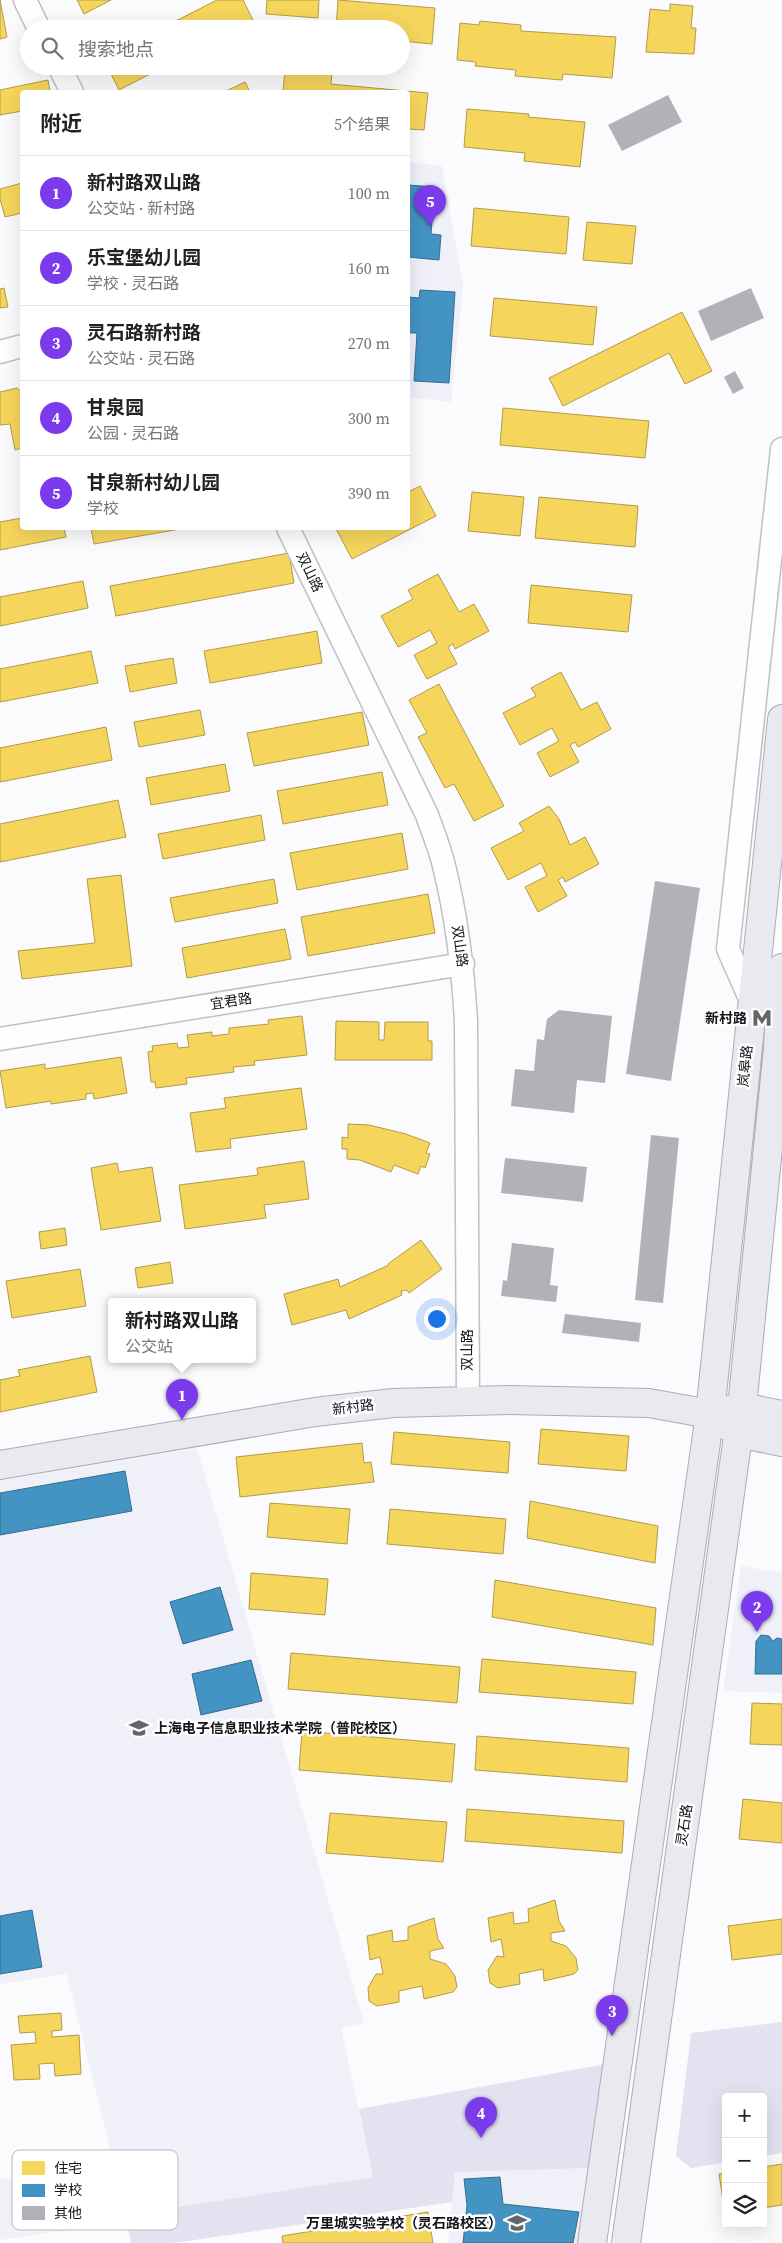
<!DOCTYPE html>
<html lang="zh">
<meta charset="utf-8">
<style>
body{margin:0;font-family:"Source Serif 4","Noto Sans SC",serif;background:#f2f2f2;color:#222}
.controls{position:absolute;right:15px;bottom:15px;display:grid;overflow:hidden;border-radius:5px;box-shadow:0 5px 20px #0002}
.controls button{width:45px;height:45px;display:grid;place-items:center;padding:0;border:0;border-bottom:1px solid #e0e0e0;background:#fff;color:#222;font:25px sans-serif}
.you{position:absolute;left:436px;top:1318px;width:18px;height:18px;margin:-12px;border:4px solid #fff;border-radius:50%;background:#1a73e8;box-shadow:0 0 0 8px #1a73e833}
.badge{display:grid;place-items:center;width:32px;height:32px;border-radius:50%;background:#7c3aed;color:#fff;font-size:16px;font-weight:700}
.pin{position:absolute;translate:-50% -41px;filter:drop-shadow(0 1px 2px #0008)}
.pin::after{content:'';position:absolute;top:26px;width:18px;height:15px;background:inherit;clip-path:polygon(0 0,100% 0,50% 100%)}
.popup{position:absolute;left:108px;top:1298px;width:148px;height:65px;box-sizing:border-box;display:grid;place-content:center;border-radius:5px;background:#fff;filter:drop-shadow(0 1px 4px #0005);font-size:16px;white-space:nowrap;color:#767676}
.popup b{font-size:19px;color:#222}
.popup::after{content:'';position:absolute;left:50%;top:100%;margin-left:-10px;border:10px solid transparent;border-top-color:#fff}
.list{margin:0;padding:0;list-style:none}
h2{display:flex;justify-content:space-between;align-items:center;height:65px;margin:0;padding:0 20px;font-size:21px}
h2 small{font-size:16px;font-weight:400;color:#767676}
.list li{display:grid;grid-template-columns:32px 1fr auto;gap:15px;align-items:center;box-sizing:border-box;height:75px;padding:0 20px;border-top:1px solid #e0e0e0}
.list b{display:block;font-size:19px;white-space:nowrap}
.list p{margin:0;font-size:16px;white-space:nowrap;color:#767676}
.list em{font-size:16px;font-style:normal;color:#767676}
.icon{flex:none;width:28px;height:28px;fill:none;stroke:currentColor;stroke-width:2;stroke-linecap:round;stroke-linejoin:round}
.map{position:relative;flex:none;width:782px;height:2243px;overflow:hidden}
.search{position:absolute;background:#fff;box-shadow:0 5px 20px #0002;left:20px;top:20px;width:390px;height:55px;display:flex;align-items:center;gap:12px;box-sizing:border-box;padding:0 18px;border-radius:28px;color:#767676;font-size:19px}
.panel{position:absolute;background:#fff;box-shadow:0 5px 20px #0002;left:20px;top:90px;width:390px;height:440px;border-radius:5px}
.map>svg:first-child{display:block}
.built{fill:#f0f0f9}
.green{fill:#e2e2f1}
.homes{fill:#f6d55c;stroke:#b29b48}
.schools{fill:#4393c3;stroke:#356d90}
.building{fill:#b1b1b8}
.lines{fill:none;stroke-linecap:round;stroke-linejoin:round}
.minor-casing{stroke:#c0c0c3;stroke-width:25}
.major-casing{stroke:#acabb7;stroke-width:30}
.minor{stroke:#fefeff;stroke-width:22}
.major{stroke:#eae9ef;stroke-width:28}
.labels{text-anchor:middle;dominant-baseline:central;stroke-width:5;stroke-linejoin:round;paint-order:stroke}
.street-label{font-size:14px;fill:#141419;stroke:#fff}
.poi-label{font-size:14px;font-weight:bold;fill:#141419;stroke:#fff;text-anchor:end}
.key{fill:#fff;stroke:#b8b8ba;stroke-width:1}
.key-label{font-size:14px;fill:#141419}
</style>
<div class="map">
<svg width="782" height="2243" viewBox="0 0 782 2243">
<rect width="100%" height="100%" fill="#fbfbfd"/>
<path class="built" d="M408,162l34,4 21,120 -12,116 -43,-5z
M197,1448l167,575 -23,5 32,149 -247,38 -59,-241 -67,10v-503z
M741,1566l41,7v120l-59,-2z
M73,2168l8,60 -81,12v-61z
M592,2168l-11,75h-133l7,-71z"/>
<path class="green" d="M782,2022v131l-19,3v-59h-37v65l-35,6 -15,-12 15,-123z
M606,2064l-14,104 -137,4 -3,30 -278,41h-43l-5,-28 247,-38 -14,-68z"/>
<path class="homes" d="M0,0l7,37 -7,2z
M77,0h34l-27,14z
M217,0h26l11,22 -14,7h-80z
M267,0h52l-1,18 -52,-4z
M338,0l97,8 -3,36 -31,-3v-12h-65z
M670,4l23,2 -2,22h5l-2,26 -48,-2 4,-43 20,2z
M480,21l41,4v6l95,6 -4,41 -49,-4 -1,6 -47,-4 1,-6 -41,-4 1,-4 -19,-2 3,-37 19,2z
M107,66h59l-47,24z
M285,69l47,4 -1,11 97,9 -4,37 -16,-1v-37h-125z
M48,80l2,12h-28v19l-22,4v-25z
M245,82l5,10h-26z
M467,109l62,5 -1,3 57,5 -5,45 -56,-6 1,-8 -61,-6z
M22,183v30l-17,4 -5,-18v-10z
M474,208l95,9 -3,37 -95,-8z
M587,222l49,4 -4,38 -49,-4z
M4,288l4,19 -8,1v-19z
M494,298l103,9 -4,38 -103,-9z
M682,312l30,59 -27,13 -16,-31 -106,53 -14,-28z
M17,388l5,4v56l-7,2 -5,-26 -10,1v-33z
M503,408l146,13 -4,37 -145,-13z
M420,486l16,30 -84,43 -16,-30 72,-1v-36z
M472,492l52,5 -4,39 -52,-5z
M539,497l99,9 -3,41 -100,-9z
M22,518v10h42l2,9 -66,13v-28z
M91,528h95l-92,16z
M289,553l5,30 -178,33 -6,-30z
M438,574l21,38 15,-8 15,27 -34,18 -2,-5 -5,3 9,17 -30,15 -13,-24 23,-12 -7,-13 -32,17 -17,-31 32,-17 -5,-9z
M83,581l5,27 -88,18v-29z
M531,585l101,10 -4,37 -100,-9z
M317,631l5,32 -112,20 -6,-32z
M91,651l7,32 -98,19v-33z
M173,658l4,25 -47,9 -5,-26z
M561,672l20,38 16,-8 14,27 -33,18 -3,-5 -5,3 9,17 -29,15 -13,-24 22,-12 -7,-13 -32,17 -17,-32 33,-17 -5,-8z
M439,684l65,122 -30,15 -20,-37 -9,4 -27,-51 9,-4 -18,-33z
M200,710l5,25 -66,12 -5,-25z
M362,712l7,33 -115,21 -7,-33z
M106,727l6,33 -112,22v-34z
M225,764l5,27 -79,14 -5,-27z
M382,772l6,33 -105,19 -6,-33z
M118,800l8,37 -126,25v-38z
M549,806l10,13 11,26 15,-8 14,27 -34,18 -2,-5 -5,3 9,16 -29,16 -13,-25 22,-11 -6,-13 -33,17 -17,-32 33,-17 -5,-8z
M261,815l4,25 -102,19 -5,-25z
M402,833l6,36 -111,21 -7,-37z
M121,875l11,91 -110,13 -4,-28 77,-8 -8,-64z
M274,879l4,24 -103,19 -5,-24z
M428,894l7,39 -127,23 -7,-39z
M285,929l6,30 -104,19 -5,-30z
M302,1016l5,39 -53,6 1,4 -22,2 1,5 -48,6 1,6 -31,4 -1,-6h-4l-3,-30 5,-1 -1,-5 25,-3 1,5 11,-1 -2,-12 25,-3v4l17,-2v-6l40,-4 -1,-4z
M336,1021l43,1v18h5l1,-18h43v19h4v19h-97z
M121,1057l6,36 -33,6 -1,-6 -7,1v5l-35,5v-3l-45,7 -6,-37 45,-7v5z
M301,1088l6,41 -77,10 1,9 -35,4 -6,-39 36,-5 -2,-10z
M348,1124l21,1 37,9 24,9 -4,10 4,1 -5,14 -4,-2 -3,8 -24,-9 -3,7 -31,-12 -13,-1v-10h-5v-12l6,1z
M304,1161l5,38 -45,6 2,13 -81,11 -6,-44 79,-10 -1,-7z
M117,1163l2,9 33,-5 9,54 -60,9 -10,-62z
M65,1228l2,17 -26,4 -2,-17z
M421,1240l21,29 -33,24 -2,-3 -6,1 1,4 -53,24 -3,-9 -54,15 -8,-31 54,-15 2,8 49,-22 -1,-1z
M170,1262l3,21 -35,5 -3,-20z
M80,1269l6,37 -74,12 -6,-37z
M90,1356l7,36 -97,20v-32l20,-4 -2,-6z
M541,1429l88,7 -3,35 -88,-7z
M394,1432l116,10 -2,31 -117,-9z
M362,1443l2,20 7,-1 3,20 -134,15 -4,-40z
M530,1501l128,25 -3,37 -128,-25z
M270,1503l80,6 -3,35 -80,-7z
M390,1509l116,10 -3,35 -116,-10z
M251,1573l77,6 -3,36 -76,-6z
M495,1580l161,28 -3,37 -161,-28z
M291,1653l169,14 -3,36 -169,-14z
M482,1659l154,13 -3,32 -154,-12z
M752,1703l30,1v41l-32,-1z
M302,1731l153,13 -3,38 -153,-12z
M477,1736l152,12 -2,34 -152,-12z
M743,1799l39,4v40l-43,-4z
M467,1809l157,12 -2,32 -157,-12z
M330,1813l117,9 -4,40 -117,-9z
M555,1900l4,21 6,10 -14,2v8l15,5 10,12 2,12 -4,4 -30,7 -1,-12 -24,5 1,10 -22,4 -8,-5 -2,-13 9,-14 7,1 -3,-18 -10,3 -3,-24 25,-6 1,12 15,-2 -1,-13z
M434,1918l4,21 6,9 -14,3v8l16,5 9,12 2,11 -4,5 -29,7 -2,-13 -23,5v11l-22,4 -8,-5 -1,-13 8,-14h7l-3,-17 -10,3 -3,-24 25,-6 1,12 15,-2v-13z
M782,1919v35l-50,6 -4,-34z
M61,2013l1,17 -10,1v6l27,-2 2,39 -26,2 -1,-13 -15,1 1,15 -26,1 -3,-35 25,-2 -1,-11 -15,1 -2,-17z
M782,2164v41l-19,3v-41z
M726,2173v41h-1l-6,-40z
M428,2212l5,31h-150l-1,-7z"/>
<path class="schools" d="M408,185l27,2 -4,47 10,1 -2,25 -31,-3z
M420,290l35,2 -6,91 -35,-2 3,-48h-9v-36l11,1z
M125,1471l7,40 -132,24v-42z
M220,1587l13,43 -50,14 -13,-42z
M761,1635l8,1 4,5 4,-3 5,1v35h-27l1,-33z
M251,1660l11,41 -61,14 -9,-41z
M32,1910l10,57 -42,7v-58z
M500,2177l3,27 76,8 -6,31h-110l4,-38 -3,-26z"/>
<path class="building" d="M668,95l14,27 -60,29 -14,-26z
M751,288l13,30 -53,23 -13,-30z
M735,371l9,17 -11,6 -9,-17z
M655,881l45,7 -29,193 -45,-7z
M559,1010l53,6 -7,67 -28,-3 -3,33 -63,-7 4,-37 19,2 3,-32 7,1 3,-21z
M651,1135l28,3 -16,165 -28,-3z
M505,1158l82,9 -4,35 -82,-9z
M512,1243l42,5 -4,37 8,1 -2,16 -55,-6 2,-16 4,1z
M565,1314l76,9 -2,19 -77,-9z"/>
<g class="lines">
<defs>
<path id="minor" d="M25,0l14,29
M59,66l13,26
M0,352l22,-6
M288,528l139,287c6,17 13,34 17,51 13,52 19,103 22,156l2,378
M752,1003l-24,-54 54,-500
M0,1039l463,-75"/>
<path id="major" d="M724,1423l14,10 44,9
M0,1465l315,-53 78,-9 116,-3 140,3 61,11 32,-7 40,8
M592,2243l118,-829 72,-695
M626,2243l116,-836 36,-359 4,-80"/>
</defs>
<use href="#minor" class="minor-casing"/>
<use href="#major" class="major-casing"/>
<use href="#minor" class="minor"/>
<use href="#major" class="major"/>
</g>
<defs>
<symbol id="metro-bare" viewBox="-9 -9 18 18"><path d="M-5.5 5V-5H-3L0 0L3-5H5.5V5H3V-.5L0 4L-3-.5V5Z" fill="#656569" stroke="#fff" stroke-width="2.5" paint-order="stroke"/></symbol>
<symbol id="university-bare" viewBox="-9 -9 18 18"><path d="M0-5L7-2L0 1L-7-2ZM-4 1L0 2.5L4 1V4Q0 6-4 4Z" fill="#656569" stroke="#fff" stroke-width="2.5" paint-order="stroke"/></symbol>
<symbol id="school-bare" viewBox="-9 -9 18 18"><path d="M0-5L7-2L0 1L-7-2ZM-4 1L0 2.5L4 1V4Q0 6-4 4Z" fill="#656569" stroke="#fff" stroke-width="2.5" paint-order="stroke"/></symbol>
</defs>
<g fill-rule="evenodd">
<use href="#metro-bare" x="748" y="1004" width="28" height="28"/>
<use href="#university-bare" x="125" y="1714" width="28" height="28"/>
<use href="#school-bare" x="503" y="2209" width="28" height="28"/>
</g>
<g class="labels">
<g class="street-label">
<text transform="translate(310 572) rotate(64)">双山路</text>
<text transform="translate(460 946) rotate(82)">双山路</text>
<text transform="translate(231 1001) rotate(-9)">宜君路</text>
<text transform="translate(745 1066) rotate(-84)">岚皋路</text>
<text transform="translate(467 1350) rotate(-90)">双山路</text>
<text transform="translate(353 1407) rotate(-7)">新村路</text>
<text transform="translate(684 1825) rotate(-82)">灵石路</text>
</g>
<g class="poi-label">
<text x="747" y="1018">新村路</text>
<text x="154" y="1728" text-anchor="start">上海电子信息职业技术学院（普陀校区）</text>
<text x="502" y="2223">万里城实验学校（灵石路校区）</text>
</g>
</g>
<rect x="12" y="2150" width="166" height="80" rx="8" class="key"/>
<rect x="22" y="2161" width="23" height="14" fill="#f6d55c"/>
<rect x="22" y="2184" width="23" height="13" fill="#4393c3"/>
<rect x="22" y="2206" width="23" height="14" fill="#b1b1b8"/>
<g class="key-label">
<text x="54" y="2173">住宅</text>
<text x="54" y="2195">学校</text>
<text x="54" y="2218">其他</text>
</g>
</svg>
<div class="controls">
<button>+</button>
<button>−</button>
<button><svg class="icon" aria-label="layers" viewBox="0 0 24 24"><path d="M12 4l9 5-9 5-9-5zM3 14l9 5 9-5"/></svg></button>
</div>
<div class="you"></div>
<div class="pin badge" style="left:182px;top:1420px">1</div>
<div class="popup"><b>新村路双山路</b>公交站</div>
<div class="pin badge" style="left:757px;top:1632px">2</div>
<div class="pin badge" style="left:612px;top:2036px">3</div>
<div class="pin badge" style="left:481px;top:2138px">4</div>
<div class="pin badge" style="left:430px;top:226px">5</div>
<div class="search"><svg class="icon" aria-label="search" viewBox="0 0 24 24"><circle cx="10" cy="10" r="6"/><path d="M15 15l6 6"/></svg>搜索地点</div>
<section class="panel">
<h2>附近<small>5个结果</small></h2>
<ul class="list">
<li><span class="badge">1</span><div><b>新村路双山路</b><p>公交站 · 新村路</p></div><em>100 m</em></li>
<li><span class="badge">2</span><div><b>乐宝堡幼儿园</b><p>学校 · 灵石路</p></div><em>160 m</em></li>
<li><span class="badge">3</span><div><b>灵石路新村路</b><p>公交站 · 灵石路</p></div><em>270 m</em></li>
<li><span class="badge">4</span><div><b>甘泉园</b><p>公园 · 灵石路</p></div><em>300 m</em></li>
<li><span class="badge">5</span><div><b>甘泉新村幼儿园</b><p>学校</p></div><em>390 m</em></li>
</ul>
</section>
</div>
